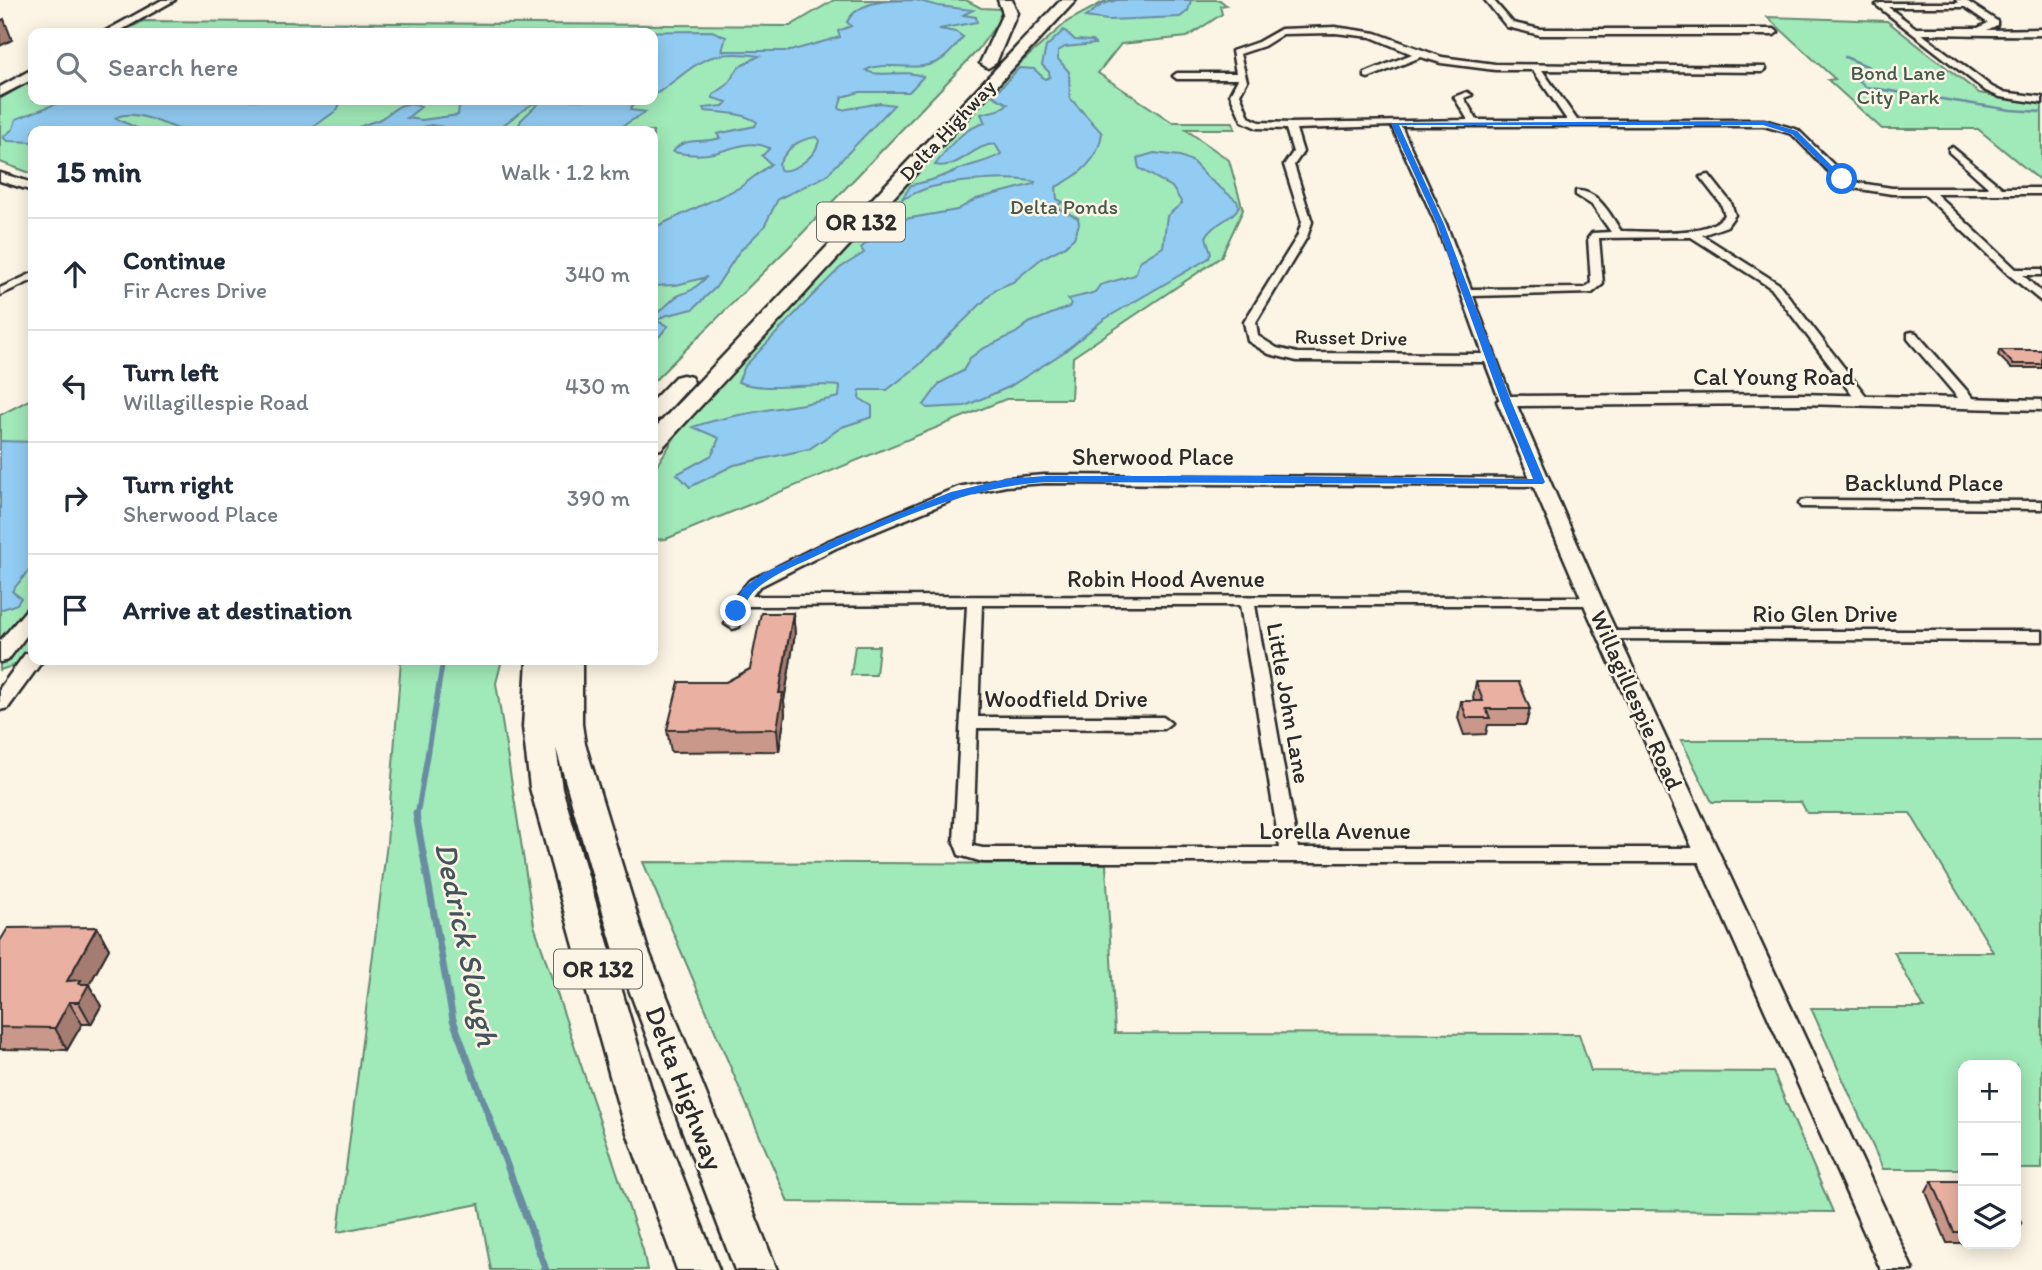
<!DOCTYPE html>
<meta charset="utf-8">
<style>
body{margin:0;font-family:Itim,sans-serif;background:#f2f2f3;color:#1f2937}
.controls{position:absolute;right:21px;bottom:21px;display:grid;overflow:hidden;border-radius:14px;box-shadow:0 4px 18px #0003}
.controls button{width:63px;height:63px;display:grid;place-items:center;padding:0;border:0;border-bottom:2px solid #e0e1e3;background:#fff;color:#1f2937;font:35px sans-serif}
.stop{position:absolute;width:21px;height:21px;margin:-16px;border:5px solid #1a73e8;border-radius:50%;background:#fff}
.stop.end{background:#1a73e8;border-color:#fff;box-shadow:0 2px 7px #0008}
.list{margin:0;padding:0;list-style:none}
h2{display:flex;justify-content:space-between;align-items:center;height:91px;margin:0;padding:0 28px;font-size:30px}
h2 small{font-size:23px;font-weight:400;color:#747a83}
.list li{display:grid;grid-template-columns:46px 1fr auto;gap:21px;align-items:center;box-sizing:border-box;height:112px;padding:0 28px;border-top:2px solid #e0e1e3}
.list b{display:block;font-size:26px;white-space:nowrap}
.list p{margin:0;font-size:23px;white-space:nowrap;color:#747a83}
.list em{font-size:23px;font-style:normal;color:#747a83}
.icon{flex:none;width:38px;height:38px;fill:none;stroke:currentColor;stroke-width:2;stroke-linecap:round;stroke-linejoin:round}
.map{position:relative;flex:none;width:2042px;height:1270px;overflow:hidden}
.search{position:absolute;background:#fff;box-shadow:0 4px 18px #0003;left:28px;top:28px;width:630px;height:77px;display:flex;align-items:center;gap:18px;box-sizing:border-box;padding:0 24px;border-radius:14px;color:#747a83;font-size:26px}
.panel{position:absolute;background:#fff;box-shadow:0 4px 18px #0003;left:28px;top:126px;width:630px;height:539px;border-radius:14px}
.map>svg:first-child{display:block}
.green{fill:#a0e9b8;stroke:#668a72;stroke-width:2}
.water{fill:#92ccf2;stroke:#698ca2;stroke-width:2;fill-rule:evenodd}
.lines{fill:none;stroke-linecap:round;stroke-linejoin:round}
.stream-far2{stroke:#698ca2;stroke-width:2.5}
.stream-far1{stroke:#698ca2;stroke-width:5}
.stream{stroke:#698ca2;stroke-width:7}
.minor-casing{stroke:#2b2b2b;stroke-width:5}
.secondary-casing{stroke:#2b2b2b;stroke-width:5}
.motorway-casing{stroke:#2b2b2b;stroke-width:5}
.minor{fill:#fcf5e5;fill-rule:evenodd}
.secondary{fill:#fcf5e5;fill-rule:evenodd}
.motorway{fill:#fcf5e5;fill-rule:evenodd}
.wall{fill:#c9988b;stroke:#2b2b2b;stroke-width:2}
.shaded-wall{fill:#a47c71;stroke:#2b2b2b;stroke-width:2}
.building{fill:#eab1a2;stroke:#2b2b2b;stroke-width:2}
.route{fill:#1a73e8}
.labels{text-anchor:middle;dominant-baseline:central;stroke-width:5;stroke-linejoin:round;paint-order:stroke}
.far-park-label{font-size:21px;fill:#485a4e;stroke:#fcf5e5}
.far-street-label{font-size:21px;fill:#2b2b2b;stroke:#fcf5e5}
.shield{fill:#fcf5e5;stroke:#6a6863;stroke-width:2}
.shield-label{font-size:23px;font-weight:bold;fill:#2b2b2b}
.street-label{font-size:24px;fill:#2b2b2b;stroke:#fcf5e5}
.near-street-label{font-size:28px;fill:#2b2b2b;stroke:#fcf5e5}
.near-water-label{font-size:32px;font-style:italic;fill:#45535d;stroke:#fcf5e5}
</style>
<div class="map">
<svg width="2042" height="1270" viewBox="0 0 2042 1270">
<rect width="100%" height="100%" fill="#fcf5e5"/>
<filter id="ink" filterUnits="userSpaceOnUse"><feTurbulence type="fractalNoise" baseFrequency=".0143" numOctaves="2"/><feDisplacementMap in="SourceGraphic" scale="14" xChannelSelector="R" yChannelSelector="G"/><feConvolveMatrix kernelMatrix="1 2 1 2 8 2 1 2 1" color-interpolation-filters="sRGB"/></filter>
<g filter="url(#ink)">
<path class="green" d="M834,0h132l15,8 21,1 -4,13 -21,29 -185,193 -139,138v-251h-620v43l-33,-12v-63l33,-19v20h620v-67h-533l23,-12 647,5z
M1107,0h113l6,5 -6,1 2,8 -35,23 -66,7 -23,29 74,49h61l2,7h-50l44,31 14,50 -22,47 -148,100 -2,42h-65l-340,140 -13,1v-69l33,-51 331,-354 51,-45z
M1767,17l120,4 92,72 60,10 3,3v76l-64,-53h-96l-54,-49 7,-1z
M33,398v261l-33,11v-255z
M855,646h24l-3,29h-25z
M401,660h101l-6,23 38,242 109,325 4,20h-156l-12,-66 -141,28 49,-389z
M1681,740h361v429h-26v-104h-53v104h-80l-72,-161h113l-30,-56h99l-83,-139h-103l-6,-11h-89z
M643,862l463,2 9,169 464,1 12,37 182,1 60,140 -1045,-10z"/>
<path class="water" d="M916,0l22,6 35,4 -10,5 13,2 1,5 -38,7 17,3 7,5c-7,8 -14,19 -24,24 -22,12 -50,-1 -73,9 11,9 39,-2 57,7l-14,15h-49l-18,5 -3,11 3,2 38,-7 14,2 -68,71 -48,23 -14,28 -25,25 -23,35 -23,22 -29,7 -7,5 11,5 -15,18v-27l24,-21 15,-6 15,-13 -31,8 -23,1v-58l86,-40 32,-24 -9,-8 8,-8c-21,-9 -37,1 -56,5 -14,3 -27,2 -41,-1 10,-16 32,-8 47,-14l-3,-4 38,-8 2,-4c-16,-10 -34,-9 -52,-11l-2,-3 20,-2 4,-4 -14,-4v-3l14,-10 12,-18 20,-11c-58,-9 -63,12 -106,40v-63h-182l241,-2 14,6 -4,14h68l50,-14 -2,-6 13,-5 -4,-4c11,-22 44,-22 69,-22zM816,137l3,3c-2,15 -24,33 -39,30l-1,-6c9,-17 18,-24 37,-27z
M1117,0h74l-3,11 -8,6 -72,3 -23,-3 18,-13z
M1064,30l11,10 17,1 3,3 -30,3 -7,4v8l11,13 1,26 32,35c-3,27 -22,42 -46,54l1,12 6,3 -8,5 23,11 1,6 -5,14 -10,9 -22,11 -29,24 -17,7 -78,77 -31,24h-27l-1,8 13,8v11l-30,10 -33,22 -75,16 -44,22 -13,-13 35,-19 7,-17 -26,-11c48,-16 98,-19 146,-30l1,-11c-34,-4 -70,7 -102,-4l7,-16 66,-69 29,-29 24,-15 -3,-5c15,-17 27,-7 44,-29l52,-9 19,-11 58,-15 1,-2c-22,-6 -80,-1 -103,5 -10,2 -20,8 -30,12l9,-14c16,-3 28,-7 42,-13 16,-8 33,-9 48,-18l-6,-10c-23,1 -35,26 -60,21 13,-18 28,-37 50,-42l-4,-9 17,-4 10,-6 -15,-8 26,-28 15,1 11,10 5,-2 -1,-5 -7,-7 4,-18z
M66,100h276l-5,10 -29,21h-123c-20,-5 -51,-24 -70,-13l28,13h-110v11l-26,-1 -4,-4 10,-8 3,-10z
M437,100h207l-12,6 -2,4 16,2 -32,19h-98l5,-11 18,-17 -7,1 -37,27h-53l1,-4 -12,-2 -21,6h-59c9,-5 18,-8 27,-11 15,-6 21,-23 43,-13l-14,11 15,2 36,-5 1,-9z
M1154,153l26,3 12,5 15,16 30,24 2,5c-7,15 -26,16 -33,31l5,16 -2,5 -106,62 -39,32 -55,35 -44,19 -38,2 -3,-3 16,-22 23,-12 7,-13 12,-9 34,-16 13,-10 40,-16 2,-4 -3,-4 21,-5 6,-2 5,-7 35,-10 5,-14 23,-14 4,-31 15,-13 -10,-16 -33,-19 -2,-10z
M0,441l33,1v123l-21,26 9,7 -4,6 -17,6z"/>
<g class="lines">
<path class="stream-far2" d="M872,0l4,1
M1845,57l24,10 1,5 -11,9 7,6 145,23 31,2"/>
<path class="stream-far1" d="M417,816l26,-156"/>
<path class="stream" d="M416,814l37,206 93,250"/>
<defs>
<path id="minor" d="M1485,0h8l20,23 27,6h234l4,3 -4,3h-234l-33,-8z
M1956,0h9l32,21v4l-10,5 55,-1v6c-40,1 -79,-1 -120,-1l70,53 10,5 40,5v6l-42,-6 -14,-6 -110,-86 4,-2h78zM1888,7h77l23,16 -10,5h-62z
M1335,27l41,6 66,24 53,7 270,3 1,2 -4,3 -220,-2 35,50h187l34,10 48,47 13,6 33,5h97l-40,-36v-4l3,-1 50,41h40v6h-106l80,75h26v6h-19l19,18v9l-34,-28 -84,-80h-32l-39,-6 -15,-7 -46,-47 -28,-8h-363l45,98 25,65 114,-1 6,-5 -3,-45 4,-5 19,-1 -19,-27 -16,-10v-4c22,-2 35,25 45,40 28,0 85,7 104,-16l-4,-11 -21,-27 9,-2 22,28 4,12 -8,11 -25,9 77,49 91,117 -6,4 -5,-1 -88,-116 -80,-51 -92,1 4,46 -11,9 -119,3 39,105 -1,3 -5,1 -6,-4 -15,-39 -188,-1 -28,-7 -21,-13 -4,-19 53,-85 5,-15 -18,-57 9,-13 -7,-23 -29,-1 -15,-7 -12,-27 8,-15h-61l-4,-3 4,-3h59l-4,-22 26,-9 23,-13zM1335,33l36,4 41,17 -47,19v4l3,1 53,-21 20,6 54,7h38l34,50h-90l-13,-22 8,-3 -5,-3 -13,5 14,23 -178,3 -31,-1 -10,-5 -9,-23 7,-13 -7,-27 24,-8 19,-12zM1392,126l44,98 47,130 -186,-1 -20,-5 -19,-12 -2,-14 51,-85 5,-15 -18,-57 9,-13 -7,-23z
M33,273v7l-33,15v-7z
M1912,332l4,1 59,67v6h-10l-57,-67v-6z
M1045,475l495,3 7,4 -7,4 -495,-3 -39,3 -39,8 -131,54 -77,39 -7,9 845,1 3,3 -8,5h-337l43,243h409l7,2 2,5 -2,5 -7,2h-724l-24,-7 -5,-13 13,-237 -221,1 -7,21 -6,2 -8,-5 7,-23 17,-20 77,-39 132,-55 48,-9zM982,605h258l40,243h-297l-10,-2 4,-118 186,1 8,-6 -8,-6h-185z
M1806,500l236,1v8l-241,-2 -2,-3 2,-3z
M1608,631h434v10l-440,-2 -2,-3 2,-3z"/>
<path id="secondary" d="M162,0h13l-59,33h-14z
M29,71h4v8l-33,17v-9z
M0,173l33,10v8l-33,-10z
M1799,394l243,6v10l-243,-6 -282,2 91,208 305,656h-32l-293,-656 -91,-213 9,-5z
M33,608v19l-25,33 -8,2v-21l26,-31z
M33,652v8h10l-35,48 -8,2v-22l25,-34z"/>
<path id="motorway" d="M998,0h14l5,13 -21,50 -8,5 -8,-5 23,-50z
M1061,0h15l-415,449 -8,2v-21z
M683,375l8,2 3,5 -33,36 -8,2v-20l22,-23z
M527,660h55v64l3,20 62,203 130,323h-42l-122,-323 -57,-199 6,40 98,331 59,151h-42l-55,-151 -92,-331 -7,-61z"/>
</defs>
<use href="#minor" class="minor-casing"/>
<use href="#secondary" class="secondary-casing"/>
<use href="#motorway" class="motorway-casing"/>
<use href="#minor" class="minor"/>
<use href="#secondary" class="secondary"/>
<use href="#motorway" class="motorway"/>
</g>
<path class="wall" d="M2000,350h42v18h-31l-13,-13z
M793,613l2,21 -11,67 1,13 -6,37 -108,1 -4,-22 59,-48 24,-13z
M1476,682l54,27 -4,16h-38l-2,9 -22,1 -6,-17 3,-17h13l-1,-3z
M97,927l12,22 -20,36 12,21 -10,18h-9l-15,26 -67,-1v-108z
M1932,1181h31v62h-16l-21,-51z
M2016,1213l5,10 -5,8z"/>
<path class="shaded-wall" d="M4,19l8,21 -12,6v-25z
M793,613l2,21 -11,67 1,13 -6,37 -2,-22 2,-36z
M97,927l12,22 -20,36 12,21 -10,18 -24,-43z
M69,1002l13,22 -15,26 -12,-22z"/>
<path class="building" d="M2000,350h42v14h-29z
M761,613h32l-14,80h4l-6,36 -110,1 12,-48h47l24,-13z
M1476,682h43l11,27h-44l4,9h-23l-6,-17h22z
M97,927l-30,54 14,-1 -2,4h10l-10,18h-10l-14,26 -55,-1v-86l8,-13z
M1932,1181h31v51h-9z
M2016,1213l5,10h-5z"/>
</g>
<path class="route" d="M1763,121l34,10 47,47v3h-5l-47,-47 -29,-9h-364l45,99 67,177 34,81 -2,2 -498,-2c-82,6 -151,38 -225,72 -22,11 -48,20 -66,37 -6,6 -9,15 -14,23l-9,-3 12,-23 21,-15 77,-36 110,-45 55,-13 39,-3h227l261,3 -32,-78 -64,-177 -46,-101z"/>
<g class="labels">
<g class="far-park-label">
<text x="1898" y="72">Bond Lane<tspan x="1898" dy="24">City Park</tspan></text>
<text x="1064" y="206">Delta Ponds</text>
</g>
<g class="far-street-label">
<text transform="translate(947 130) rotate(-47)">Delta Highway</text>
<text transform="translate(1351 337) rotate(1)">Russet Drive</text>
</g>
<g class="shield">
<rect x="817" y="202.5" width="88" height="39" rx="5"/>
<rect x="554" y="949.5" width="88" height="39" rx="5"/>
</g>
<g class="shield-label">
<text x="861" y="222">OR 132</text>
<text x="598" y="969">OR 132</text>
</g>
<g class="street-label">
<text x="1774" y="376">Cal Young Road</text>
<text x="1153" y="456">Sherwood Place</text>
<text x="1924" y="482">Backlund Place</text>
<text x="1166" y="578">Robin Hood Avenue</text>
<text x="1825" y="613">Rio Glen Drive</text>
<text x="1066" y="698">Woodfield Drive</text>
<text transform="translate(1637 700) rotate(66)">Willagillespie Road</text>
<text transform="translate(1289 703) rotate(80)">Little John Lane</text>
<text x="1335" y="830">Lorella Avenue</text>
</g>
<g class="near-street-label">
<text transform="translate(685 1088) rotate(69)">Delta Highway</text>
</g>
<g class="near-water-label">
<text transform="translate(467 944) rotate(78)">Dedrick Slough</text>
</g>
</g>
</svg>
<div class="controls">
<button>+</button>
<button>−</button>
<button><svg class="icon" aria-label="layers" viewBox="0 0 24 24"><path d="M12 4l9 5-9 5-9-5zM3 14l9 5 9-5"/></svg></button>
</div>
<div class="stop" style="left:1842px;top:179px"></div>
<div class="stop end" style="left:736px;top:611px"></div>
<div class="search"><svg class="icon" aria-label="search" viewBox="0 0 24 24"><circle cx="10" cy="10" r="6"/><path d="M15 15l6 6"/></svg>Search here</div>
<section class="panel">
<h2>15 min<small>Walk · 1.2 km</small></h2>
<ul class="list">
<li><svg class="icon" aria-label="ahead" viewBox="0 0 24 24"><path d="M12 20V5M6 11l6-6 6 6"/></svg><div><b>Continue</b><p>Fir Acres Drive</p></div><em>340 m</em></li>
<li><svg class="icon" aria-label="left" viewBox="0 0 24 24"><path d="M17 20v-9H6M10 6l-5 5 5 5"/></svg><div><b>Turn left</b><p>Willagillespie Road</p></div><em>430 m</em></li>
<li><svg class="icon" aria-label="right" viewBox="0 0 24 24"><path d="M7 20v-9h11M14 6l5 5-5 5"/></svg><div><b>Turn right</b><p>Sherwood Place</p></div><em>390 m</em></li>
<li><svg class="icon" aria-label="arrive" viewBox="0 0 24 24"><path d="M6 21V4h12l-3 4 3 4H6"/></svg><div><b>Arrive at destination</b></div></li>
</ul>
</section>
</div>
